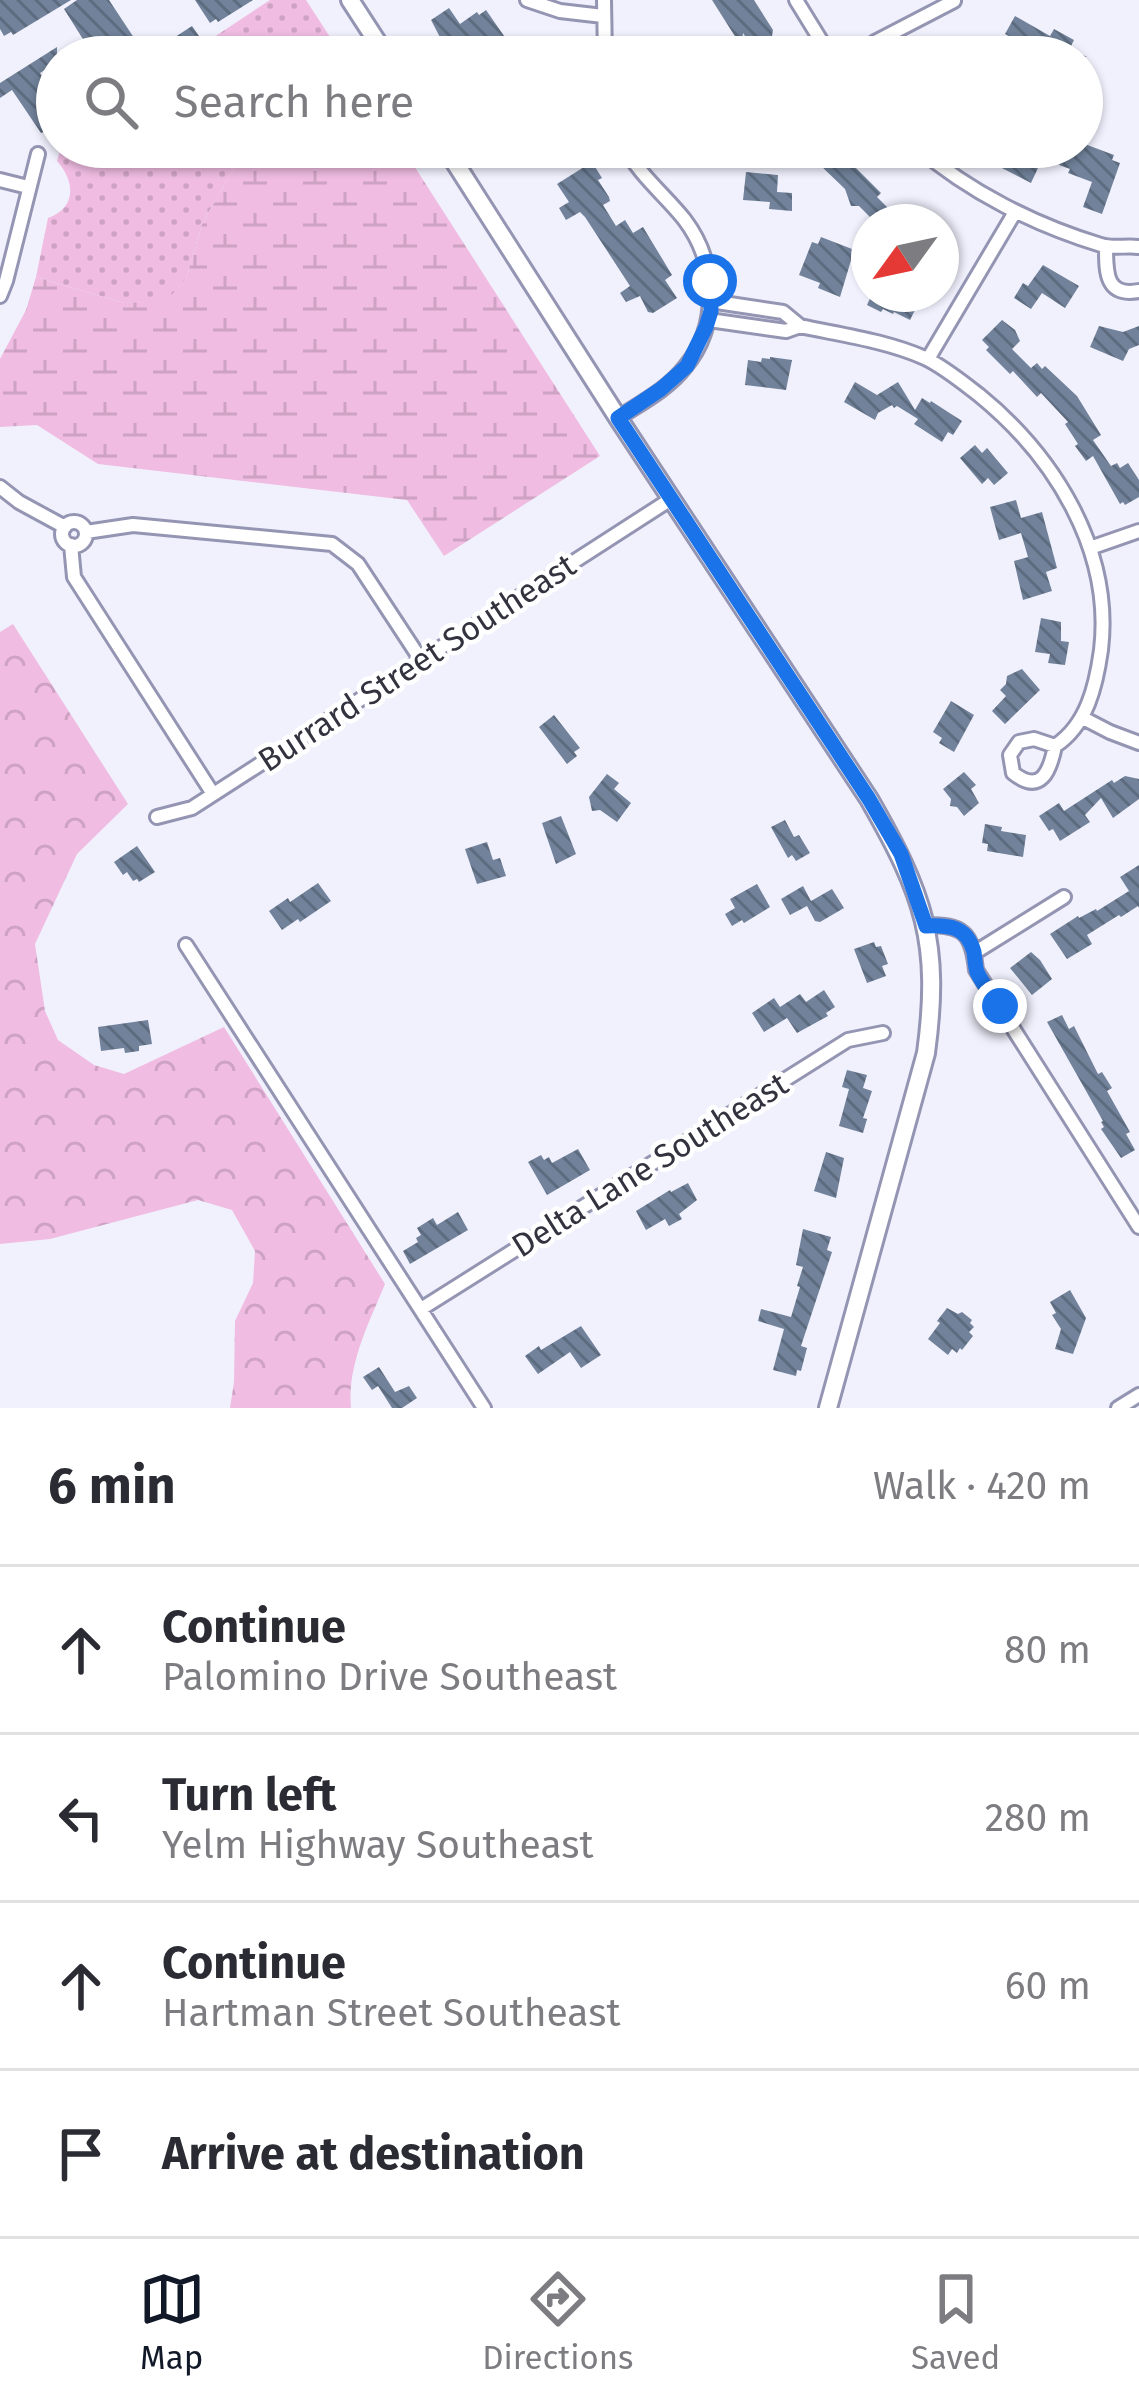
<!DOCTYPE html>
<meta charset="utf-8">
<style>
body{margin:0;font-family:"Fira Sans",sans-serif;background:#f2f2f3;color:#2b2b33}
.compass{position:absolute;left:851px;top:204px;width:108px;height:108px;border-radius:50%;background:#fff;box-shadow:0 3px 9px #0004;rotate:237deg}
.stop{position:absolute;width:36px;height:36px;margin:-27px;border:9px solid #1a73e8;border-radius:50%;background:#fff}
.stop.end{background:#1a73e8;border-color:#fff;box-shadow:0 3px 12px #0008}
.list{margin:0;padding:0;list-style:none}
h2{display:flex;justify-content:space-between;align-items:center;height:156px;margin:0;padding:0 48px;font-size:51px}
h2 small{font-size:39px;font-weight:400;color:#7c7c81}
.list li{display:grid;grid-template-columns:78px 1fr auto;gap:36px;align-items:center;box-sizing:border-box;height:168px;padding:0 48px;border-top:3px solid #e1e1e2}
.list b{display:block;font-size:45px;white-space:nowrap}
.list p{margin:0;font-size:39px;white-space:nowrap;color:#7c7c81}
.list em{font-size:39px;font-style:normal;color:#7c7c81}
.icon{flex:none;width:66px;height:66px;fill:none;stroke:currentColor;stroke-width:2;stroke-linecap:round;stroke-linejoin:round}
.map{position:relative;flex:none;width:1139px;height:1408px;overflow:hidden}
.search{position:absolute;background:#fff;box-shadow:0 3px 9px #0004;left:36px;right:36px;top:36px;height:132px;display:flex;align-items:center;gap:30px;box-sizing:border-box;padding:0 42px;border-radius:66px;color:#7c7c81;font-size:45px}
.sheet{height:828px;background:#fff}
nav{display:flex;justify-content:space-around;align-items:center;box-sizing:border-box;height:168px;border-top:3px solid #e1e1e2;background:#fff;font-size:33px;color:#7c7c81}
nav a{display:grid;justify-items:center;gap:6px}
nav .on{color:#111827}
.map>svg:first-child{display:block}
.green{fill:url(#green-dots)}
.forest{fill:url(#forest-crowns)}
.wetland{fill:url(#wetland-marsh)}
.building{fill:url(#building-back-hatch)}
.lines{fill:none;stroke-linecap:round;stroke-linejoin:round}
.street-casing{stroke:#9495b2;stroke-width:18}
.secondary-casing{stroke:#9495b2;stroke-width:22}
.street{stroke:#fff;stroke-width:12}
.secondary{stroke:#fff;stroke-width:16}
.route{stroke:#1a73e8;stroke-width:15}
.labels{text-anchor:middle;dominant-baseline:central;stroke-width:9;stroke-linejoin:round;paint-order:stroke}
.street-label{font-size:33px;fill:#33333f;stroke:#fff}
</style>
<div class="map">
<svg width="1139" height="1408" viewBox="0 0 1139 1408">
<defs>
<pattern id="green-dots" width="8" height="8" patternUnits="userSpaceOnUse" patternTransform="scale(3)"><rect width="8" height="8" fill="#f0bce2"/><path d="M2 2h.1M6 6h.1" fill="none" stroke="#cea2c3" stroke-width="1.8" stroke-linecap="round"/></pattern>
<pattern id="forest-crowns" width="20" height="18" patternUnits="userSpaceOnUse" patternTransform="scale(3)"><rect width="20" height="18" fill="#f0bce2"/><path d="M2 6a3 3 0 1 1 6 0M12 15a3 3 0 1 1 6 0" fill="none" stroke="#cea2c3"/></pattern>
<pattern id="wetland-marsh" width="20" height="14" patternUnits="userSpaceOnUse" patternTransform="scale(3)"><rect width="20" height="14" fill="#f0bce2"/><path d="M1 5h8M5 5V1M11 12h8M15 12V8" fill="none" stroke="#cea2c3"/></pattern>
<pattern id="building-back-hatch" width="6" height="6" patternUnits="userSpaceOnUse" patternTransform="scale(3)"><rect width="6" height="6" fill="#71829a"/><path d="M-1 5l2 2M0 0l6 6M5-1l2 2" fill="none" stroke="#5d6b7f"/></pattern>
</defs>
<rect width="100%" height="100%" fill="#f1f1fe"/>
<path class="green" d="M270,0h36l37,57h-159z
M61,147h195l-18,14 -36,63 -16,55 -20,23 -42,1 -88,-26 12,-59c29,-10 27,-37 9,-57z"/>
<path class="forest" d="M13,624l115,180 -51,50 -42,90 10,67 13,29 36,25 30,9 100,-47 161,257c-16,39 -38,81 -34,124h-121l4,-26 1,-61 18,-38 2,-32 -23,-41 -34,-10 -148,39 -50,5v-612z"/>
<path class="wetland" d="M256,147h146l198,309 -156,100 -37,-56 -309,-36 -61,-39 -37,2v-68l26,-49 10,-33 88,26 42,-2 20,-22 16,-55 36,-63z"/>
<path class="building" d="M0,0h71l-58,35 -2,-3 -7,4 -4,-7z
M77,0h32l37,56 46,-30 7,10 -32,21h-64l-11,-17 -6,4 -22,-35z
M195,0h58l-35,22 -2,-3 -6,4z
M712,0h42l19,30 -1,6 -8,5 3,5 -11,7 -13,-20 -2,24h-5l-8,-13 8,-6z
M449,8l11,16 17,-12 2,3 7,-5 23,33 -17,-6 -29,20h-16l-8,-11 4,-3 -12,-23z
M1015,16l35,20 4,-7 20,11 -4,8 17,9h-50l-21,-12 2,-4 -13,-7z
M57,47v15l-17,11 17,26v28l-16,6 -29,-43 -12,8v-15z
M1082,143l32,12 -2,5 8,3 -18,51 -19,-7 9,-25 -24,-9 2,-4 -11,-4 7,-18h16z
M800,147h48l8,7 -7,7 32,32 -4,4 17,17 -8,8h-11l-16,-16h-8l-6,-17 -26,-25h-4z
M961,147h61l12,7 -5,9 9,5 -7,15z
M592,162l10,16 -4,2 11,17 1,4 -7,4 13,21 9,-6 8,13 10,-6 29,48 -7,5 12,18 -24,15 -5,-1 -8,-16 -14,6 -6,-9 10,-7 -45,-69 -5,-5 -14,8 -7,-12 10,-6 -12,-18z
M746,172l32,3 -1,17 15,1v18l-23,-2 1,-7 -27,-2z
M821,237l31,12 3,-9 14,5 -4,17 -13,-5 -12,40 -22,-9 2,-5 -21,-8 13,-33 6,2z
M1043,265l36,21 -14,22 -23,-15 -11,16 -17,-11 9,-15 5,3z
M872,294h51l-13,26 -16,-8 -1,2 -10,-5 -2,3 -14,-7z
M1002,320l13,10 5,11 -8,8 19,19 6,-5 5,6 3,-3 32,30 24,39 -8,5 18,26 6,-3 3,5 8,-5 11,17v17l-14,8 -2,-3 -3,2 -27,-48 -7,5 -11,-15 3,-2 -13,-20 3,-2 -27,-29 -4,4 -24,-26 -3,3 -24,-24 3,-3 -7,-7z
M1099,326l24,6 16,-6v19l-10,4 -6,12 -33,-14z
M770,357l22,3 -6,30 -41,-5 3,-25 13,2 1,-4 8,1z
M855,382l22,13 21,-13 17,28 7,-12 8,5 1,-2 31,20 -9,14 -5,-3 -6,10 -28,-18 4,-5 -21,-13 -3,2 -2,-3 -14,8 -3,7 -31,-18z
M975,445l7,8 5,-5 21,25 -14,12 -6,-7 -6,6 -22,-26z
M1016,500l5,18 21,-6 15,56 -11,4 6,19 -29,9 -9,-39 14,-4 -7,-24 -22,7 -9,-33z
M1041,618l20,4v19l8,1 -4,23 -17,-2 2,-9 -15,-2z
M1022,669l18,21 -35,34 -13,-13 14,-15 -6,-6 6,-6 1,-8z
M951,701l23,14 -20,37 -15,-9 3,-5 -9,-6z
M554,715l26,33 -6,4 3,4 -10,8 -28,-37z
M964,772l12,13 -5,4 8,14 -15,13 -7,-9 -7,-1 1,-7 -8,-10z
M607,774l12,9 -5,6 17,14 -14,19 -17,-12 -8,1 -3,-14z
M1125,776l14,3v20l-26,19 -12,-20 -16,17 5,7 -30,19 -7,-12 -4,2 -10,-15 20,-13 5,8 48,-31 2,3z
M561,816l15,38 -20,10 -14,-41z
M785,820l9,17 5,-2 11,18 -14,8 -4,-6 -4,3 -17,-31z
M985,824l17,3 -1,4 25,4 -3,22 -36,-6 1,-7 -6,-1z
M487,842l6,18 7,-2 6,18 -29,8 -12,-35z
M137,846l18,26 -16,10 -2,-3 -4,2 -6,-9 -4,3 -9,-13z
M1139,865v43l-1,-2 -17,11 -2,-2 -32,20 5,9 -25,15 -17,-25 28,-18 1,2 17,-9 1,2 32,-20 -9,-14z
M318,883l13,18 -31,21 -2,-3 -16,11 -13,-19 19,-13 2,4z
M757,884l13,23 -26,16 -2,-3 -10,6 -7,-12 10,-6 -5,-9z
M803,886l8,15 21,-12 12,19 -24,14 -5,-1 -8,-15 -17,9 -9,-16z
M874,942l2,5 5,-1 7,18 -6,2 4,10 -19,7 -13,-34z
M1031,952l9,8 12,19 -20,16 -22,-27z
M824,990l11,17 -9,6 2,3 -31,17 -10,-15 -23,14 -12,-19 22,-15 6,9 20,-13 6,8z
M1062,1015l7,14 5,-3 24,48 4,-2 10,16 -5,3 23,41 -4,2 9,16 -14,8 -20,-29 3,-2 -3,-5 2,-1 -56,-99z
M148,1020l4,24 -13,2v5l-14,2 -1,-5 -23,3 -3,-24z
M847,1070l20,5 -4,13 9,3 -9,27 4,1 -4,14 -24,-7 10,-37 -7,-2z
M578,1149l12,21 -43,25 -19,-33 13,-7 3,5 5,-3 3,6z
M826,1152l18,6 -8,40 -22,-7z
M688,1183l9,17 -18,14 3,5 -13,7 -4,-7 -19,11 -10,-19 34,-21 1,2z
M458,1212l10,18 -58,34 -7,-13 15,-9 -2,-4 5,-3 -4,-7 16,-10 4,7z
M803,1229l28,8 -4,13 5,2 -31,94 6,2 -6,23 -4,-1 -1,6 -23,-6 11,-41 -26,-8 3,-12 30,8 9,-30 -3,-1 6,-19 -7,-2z
M1070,1290l16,28 -13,36 -18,-5 6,-20 -9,-14 4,-2 -6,-11z
M947,1308l11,6 4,-2 10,8 -2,3 4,4 -5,5 4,4 -11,14 -2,-2 -3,5 -5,-4 -4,6 -20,-16 12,-16 -3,-2z
M581,1326l20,29 -20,13 -11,-16 -32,22 -13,-18 14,-10 2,4z
M379,1367l16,25 14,-6 8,12 -15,10h-10l-14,-22 -6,4 -9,-13z"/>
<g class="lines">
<defs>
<path id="street" d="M527,0l33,11 43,5
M604,0l1,57
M796,0l35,57
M854,57l21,-15 79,-41
M917,147c52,45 118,78 184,98 12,4 26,0 38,2
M0,180l28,7
M1106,248c0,25 0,49 33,43
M0,296l6,-15 32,-127
M709,320l77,11 14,-5 -17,-14 -73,-11
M800,326c42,9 87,15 125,32 19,9 37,24 54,37 75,61 134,155 122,255 -5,36 -14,75 -46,96 -5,25 -14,49 -42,27l-3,-18 9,-13 15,-3 21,7
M928,359l87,-147
M618,418c23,-15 50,-29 67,-51 35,-42 32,-105 -1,-148 -20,-25 -44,-43 -59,-72
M0,487l19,15 46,25
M62 534a12 12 0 1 1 24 0a12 12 0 1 1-24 0Z
M86,532l47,-7 199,19 26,20 63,96
M71,545l3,32 139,217
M1090,548l49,-17
M1083,718l27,14 29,11
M157,817l35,-9 479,-309
M926,925c37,0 46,7 50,45l163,257
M186,945l298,463
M974,953l90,-56
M421,1309l427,-269 35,-7
M1118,1408l21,-13"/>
<path id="secondary" d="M350,0l37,57
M445,147l173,271 251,381c55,96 72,143 57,254l-98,355"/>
</defs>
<use href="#street" class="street-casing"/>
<use href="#secondary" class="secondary-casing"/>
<use href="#street" class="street"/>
<use href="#secondary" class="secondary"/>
</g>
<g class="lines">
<path class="route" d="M710,281l1,30 -5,16 -19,39 -26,23 -43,29 251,381 32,55 25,72c23,-1 41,0 48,26 1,6 1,14 3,20 5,12 16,24 23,34"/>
</g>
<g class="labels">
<g class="street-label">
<text transform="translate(417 663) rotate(-33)">Burrard Street Southeast</text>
<text transform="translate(650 1165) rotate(-32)">Delta Lane Southeast</text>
</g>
</g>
</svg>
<svg class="compass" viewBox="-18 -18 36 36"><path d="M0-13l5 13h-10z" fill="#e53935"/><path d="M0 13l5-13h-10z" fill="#7c7c81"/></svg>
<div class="stop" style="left:710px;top:281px"></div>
<div class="stop end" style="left:1000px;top:1006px"></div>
<div class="search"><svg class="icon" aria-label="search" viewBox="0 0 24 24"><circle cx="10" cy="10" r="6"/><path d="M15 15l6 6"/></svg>Search here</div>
</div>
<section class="sheet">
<h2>6 min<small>Walk · 420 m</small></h2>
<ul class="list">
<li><svg class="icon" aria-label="ahead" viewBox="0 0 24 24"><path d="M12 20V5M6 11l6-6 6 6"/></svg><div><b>Continue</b><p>Palomino Drive Southeast</p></div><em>80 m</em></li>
<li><svg class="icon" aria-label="left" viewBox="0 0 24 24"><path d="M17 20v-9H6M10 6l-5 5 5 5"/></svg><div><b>Turn left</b><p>Yelm Highway Southeast</p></div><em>280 m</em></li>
<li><svg class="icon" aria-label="ahead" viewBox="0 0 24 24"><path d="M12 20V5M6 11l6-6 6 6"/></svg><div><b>Continue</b><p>Hartman Street Southeast</p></div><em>60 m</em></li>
<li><svg class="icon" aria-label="arrive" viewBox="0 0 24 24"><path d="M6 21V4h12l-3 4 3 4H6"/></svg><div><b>Arrive at destination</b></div></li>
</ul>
</section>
<nav>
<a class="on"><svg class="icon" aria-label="map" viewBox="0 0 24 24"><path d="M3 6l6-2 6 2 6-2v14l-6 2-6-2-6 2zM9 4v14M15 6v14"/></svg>Map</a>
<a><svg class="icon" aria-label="directions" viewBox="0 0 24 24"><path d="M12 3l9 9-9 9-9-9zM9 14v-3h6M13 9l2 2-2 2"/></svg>Directions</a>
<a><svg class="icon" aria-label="saved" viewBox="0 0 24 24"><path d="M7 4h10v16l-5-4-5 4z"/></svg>Saved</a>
</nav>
